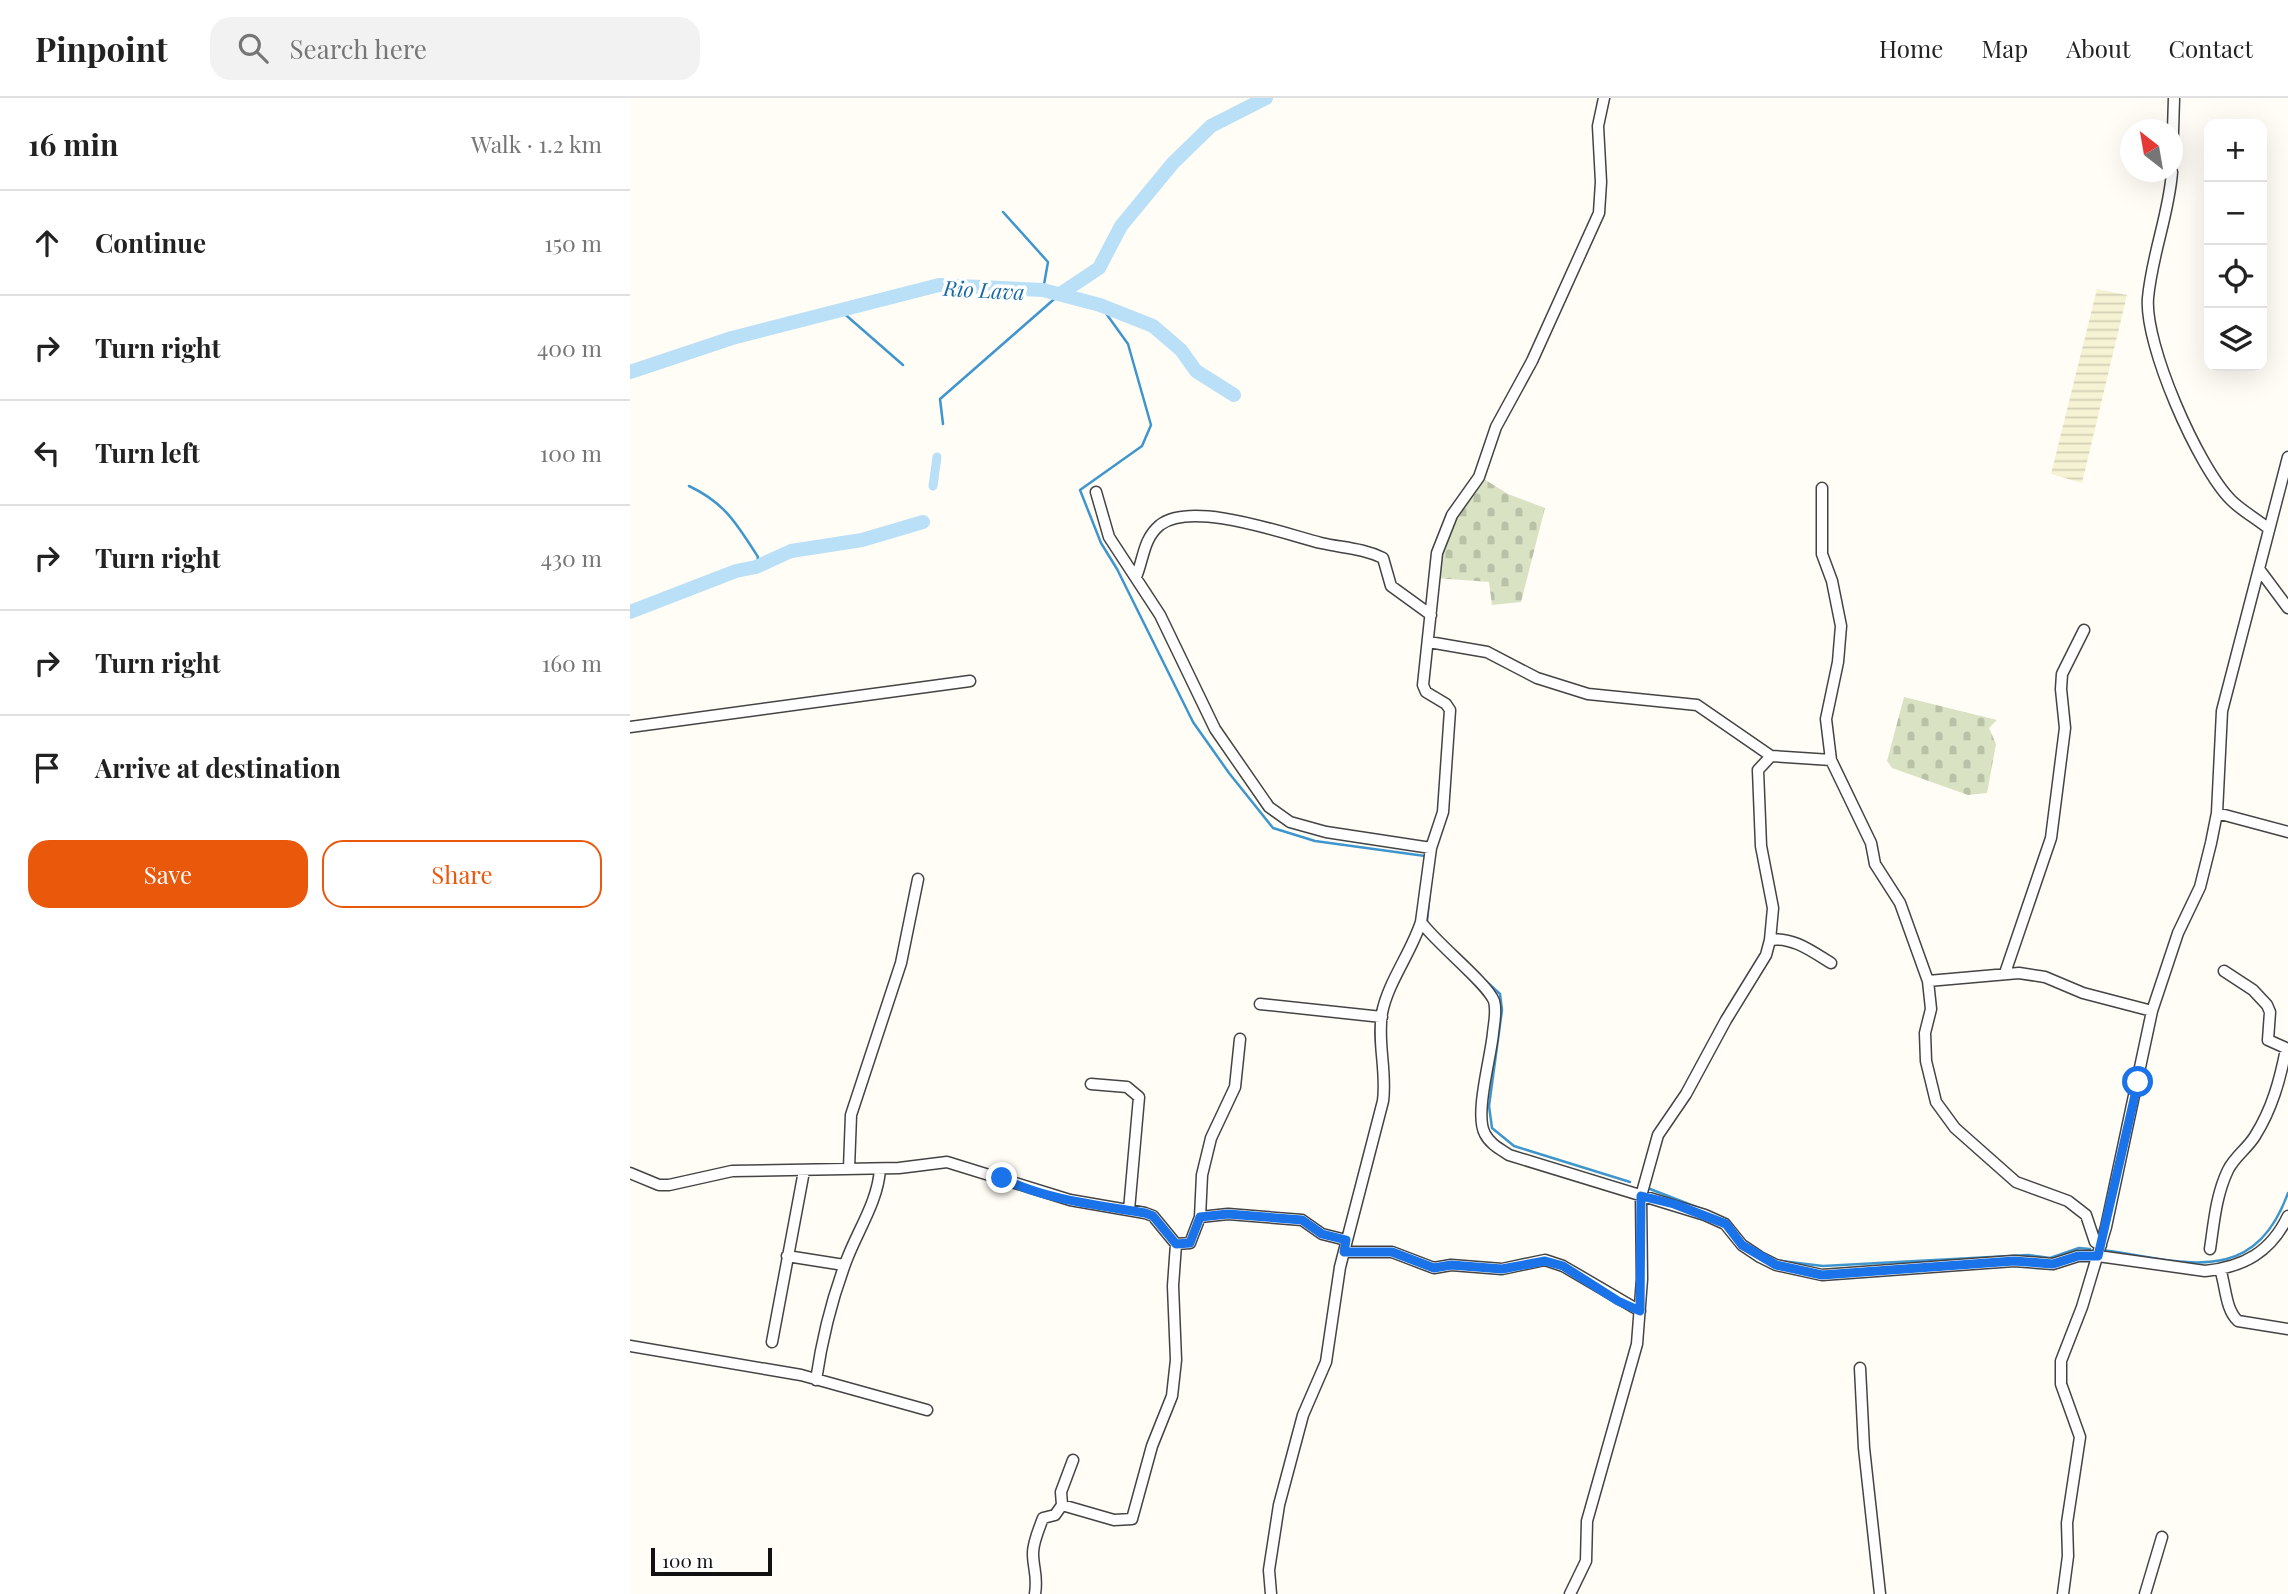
<!DOCTYPE html>
<meta charset="utf-8">
<style>
body{margin:0;font-family:"Playfair Display",serif;background:#f2f2f2;color:#222}
.controls{position:absolute;right:21px;top:21px;display:grid;overflow:hidden;border-radius:14px;box-shadow:0 7px 28px #0002}
.controls button{width:63px;height:63px;display:grid;place-items:center;padding:0;border:0;border-bottom:2px solid #e0e0e0;background:#fff;color:#222;font:35px sans-serif}
.compass{position:absolute;left:1490px;top:21px;width:63px;height:63px;border-radius:50%;background:#fff;box-shadow:0 7px 28px #0002;rotate:329deg}
.scale{position:absolute;left:21px;bottom:18px;width:121px;box-sizing:border-box;padding-left:7px;border:4px solid #111;border-top:0;font-size:19px;line-height:24px;white-space:nowrap;color:#111;-webkit-text-stroke:5px #fff;paint-order:stroke}
.stop{position:absolute;width:21px;height:21px;margin:-16px;border:5px solid #1a73e8;border-radius:50%;background:#fff}
.stop.end{background:#1a73e8;border-color:#fff;box-shadow:0 2px 7px #0008}
.list{margin:0;padding:0;list-style:none}
h2{display:flex;justify-content:space-between;align-items:center;height:91px;margin:0;padding:0 28px;font-size:30px}
h2 small{font-size:23px;font-weight:400;color:#767676}
.list li{display:grid;grid-template-columns:46px 1fr auto;gap:21px;align-items:center;box-sizing:border-box;height:105px;padding:0 28px;border-top:2px solid #e0e0e0}
.list b{display:block;font-size:26px;white-space:nowrap}
.list em{font-size:23px;font-style:normal;color:#767676}
.actions{display:flex;gap:14px;padding:21px 28px}
.actions a{flex:1;padding:16px 0;border:2px solid #ea580c;border-radius:21px;text-align:center;font-size:24px;color:#ea580c}
.actions .main{background:#ea580c;color:#fff}
.icon{flex:none;width:38px;height:38px;fill:none;stroke:currentColor;stroke-width:2;stroke-linecap:round;stroke-linejoin:round}
.map{position:relative;flex:none;width:1658px;height:1496px;overflow:hidden}
header{display:flex;align-items:center;gap:42px;box-sizing:border-box;height:98px;padding:0 35px;background:#fff;border-bottom:2px solid #e0e0e0}
header strong{font-size:33px}
nav{display:flex;gap:38px;margin-inline-start:auto;font-size:24px}
.search{width:490px;height:63px;background:#f2f2f2;display:flex;align-items:center;gap:18px;box-sizing:border-box;padding:0 24px;border-radius:21px;color:#767676;font-size:26px}
main{display:flex}
aside{flex:1;background:#fff}
.map>svg:first-child{display:block}
.farmland{fill:url(#farmland-rules)}
.cemetery{fill:url(#cemetery-stones)}
.lines{fill:none;stroke-linecap:round;stroke-linejoin:round}
.stream{stroke:#3f96cf;stroke-width:2.5}
.canal{stroke:#b9e0f7;stroke-width:9}
.river{stroke:#b9e0f7;stroke-width:14}
.minor-casing{stroke:#444;stroke-width:13}
.minor{stroke:#fff;stroke-width:10}
.route{stroke:#1a73e8;stroke-width:9}
.labels{text-anchor:middle;dominant-baseline:central;stroke-width:7;stroke-linejoin:round;paint-order:stroke}
.water-label{font-size:21px;font-style:italic;fill:#1768a6;stroke:#fff}
</style>
<header>
<strong>Pinpoint</strong>
<div class="search"><svg class="icon" aria-label="search" viewBox="0 0 24 24"><circle cx="10" cy="10" r="6"/><path d="M15 15l6 6"/></svg>Search here</div>
<nav><a>Home</a><a>Map</a><a>About</a><a>Contact</a></nav>
</header>
<main>
<aside>
<h2>16 min<small>Walk · 1.2 km</small></h2>
<ul class="list">
<li><svg class="icon" aria-label="ahead" viewBox="0 0 24 24"><path d="M12 20V5M6 11l6-6 6 6"/></svg><div><b>Continue</b></div><em>150 m</em></li>
<li><svg class="icon" aria-label="right" viewBox="0 0 24 24"><path d="M7 20v-9h11M14 6l5 5-5 5"/></svg><div><b>Turn right</b></div><em>400 m</em></li>
<li><svg class="icon" aria-label="left" viewBox="0 0 24 24"><path d="M17 20v-9H6M10 6l-5 5 5 5"/></svg><div><b>Turn left</b></div><em>100 m</em></li>
<li><svg class="icon" aria-label="right" viewBox="0 0 24 24"><path d="M7 20v-9h11M14 6l5 5-5 5"/></svg><div><b>Turn right</b></div><em>430 m</em></li>
<li><svg class="icon" aria-label="right" viewBox="0 0 24 24"><path d="M7 20v-9h11M14 6l5 5-5 5"/></svg><div><b>Turn right</b></div><em>160 m</em></li>
<li><svg class="icon" aria-label="arrive" viewBox="0 0 24 24"><path d="M6 21V4h12l-3 4 3 4H6"/></svg><div><b>Arrive at destination</b></div></li>
</ul>
<div class="actions"><a class="main">Save</a><a>Share</a></div>
</aside>
<div class="map">
<svg width="1658" height="1496" viewBox="0 0 1658 1496">
<defs>
<pattern id="farmland-rules" width="6" height="5" patternUnits="userSpaceOnUse" patternTransform="scale(1.75)"><rect width="6" height="5" fill="#f6f3d4"/><path d="M0 2.5h6" fill="none" stroke="#d2cfb5"/></pattern>
<pattern id="cemetery-stones" width="16" height="16" patternUnits="userSpaceOnUse" patternTransform="scale(1.75)"><rect width="16" height="16" fill="#d9e3c4"/><path d="M2 7V4a2 2 0 0 1 4 0v3zM10 15v-3a2 2 0 0 1 4 0v3z" fill="#b9c2a7"/></pattern>
</defs>
<rect width="100%" height="100%" fill="#fffdf5"/>
<path class="farmland" d="M1467,191l30,6 -45,188 -31,-9z"/>
<path class="cemetery" d="M854,381l24,15 37,14 -24,94 -29,3 -3,-23 -53,-4c5,-41 22,-67 48,-99z
M1274,599l93,23 -8,8 7,16 -9,49 -19,2 -76,-27 -5,-7z"/>
<g class="lines">
<path class="stream" d="M373,114l45,50 -5,28
M470,207l28,39 23,81 -9,21 -62,44 21,53 16,26 76,153 36,51 44,55 42,13 110,15
M210,212l63,55
M313,326l-3,-25 120,-105
M59,388c36,17 48,38 69,71l-2,10
M797,824l6,-62
M845,873l25,23 2,16 -13,96 3,22 22,18 116,36
M1020,1091l62,24
M1473,1152c81,11 150,39 185,-57
M1151,1163l42,5 205,-11 22,3 29,-10 11,1"/>
<path class="canal" d="M303,388l4,-29"/>
<path class="river" d="M430,196l39,-26 22,-42 52,-63 38,-37 55,-28
M0,274l102,-34 207,-53 104,5 57,15 53,21 28,24 15,21 38,24
M0,514l106,-41 20,-4 35,-16 71,-11 61,-18"/>
<defs>
<path id="minor" d="M974,0l-6,28 3,56 -2,31 -67,148 -36,66 -17,50 -27,38 -15,38 -14,132 3,7 20,12 4,6 -7,102 -12,36 -10,74c16,22 66,61 73,79 3,10 0,22 -1,32 -2,24 -19,82 -8,101 5,10 15,15 24,21l196,60 20,9 17,21 18,12 16,8 46,10 192,-14 39,3 25,-8h20l107,15c39,-4 66,-19 83,-55
M1542,66l2,-66
M1542,74c-3,42 -20,82 -24,126 -4,46 50,169 83,202 11,11 26,19 38,29
M1192,390v66l10,27 9,45 -3,36 -12,57 5,41
M466,394l13,45 51,78 55,114 54,78 21,15 36,10 105,16
M1629,471l29,39
M506,479c8,-19 7,-38 24,-52 32,-25 125,9 161,18 22,5 41,5 62,15l8,28 40,29
M799,544l58,10 50,26 51,16 109,11 74,51
M0,629l340,-46
M1587,715l71,19
M1140,842c22,-4 43,12 61,23
M1594,873l29,19 14,15 3,7 -2,28 20,9
M1375,875l46,-135 14,-110 -4,-39 1,-15 22,-44
M1298,883l91,-8 26,4 38,16 69,18
M630,906l122,13
M461,986l36,3 12,10 -10,113
M219,1070l2,-53 50,-152 17,-84
M0,1075l29,12h10l63,-14 167,-3 48,-6 123,38 75,13 8,3 23,28 -3,42 3,74 -4,36 -20,50 -20,73 -18,1 -52,-15 -1,-13 12,-32
M570,1119l28,-3 74,6 20,14 24,6
M546,1146l14,-1 10,-26 2,-42 9,-37 24,-51 5,-48
M1580,1151c4,-27 6,-54 18,-79 7,-14 19,-21 27,-34 17,-27 25,-56 31,-87
M714,1154h48l42,16 17,-3 51,4 43,-9 18,6 77,45
M157,1158l57,9
M1590,1171c6,17 5,40 18,52l50,8
M142,1244l32,-171
M0,1248l171,29 126,35
M1230,1270l4,80 16,146
M186,1282c6,-41 16,-82 31,-121 11,-29 31,-58 33,-90
M405,1496c3,-19 -2,-25 -2,-41 0,-11 6,-24 10,-35l12,-3 7,-10
M641,1496l-2,-24 10,-65 24,-90 23,-53 14,-95 43,-166c4,-30 -6,-59 -1,-88 6,-31 29,-60 39,-91
M940,1496l16,-33 1,-40 50,-177 5,-65 -1,-83 17,-61 28,-41 40,-74 40,-65 4,-15 3,-32 -12,-62 -3,-76 13,-14 60,4 40,83 4,21 25,39 28,78 3,28 -6,24 1,28 10,41 19,26 61,54 52,19 18,14 9,27 6,3
M1433,1496l5,-38 -1,-33 13,-86 -19,-53v-23l21,-54 24,-80 46,-216 26,-78 22,-46 11,-44 6,-30 5,-102 66,-254
M1515,1496l17,-57"/>
</defs>
<use href="#minor" class="minor-casing"/>
<use href="#minor" class="minor"/>
</g>
<g class="lines">
<path class="route" d="M372,1080c43,22 96,27 143,35l8,3 23,28 14,-1 10,-26 28,-3 74,6 20,14 24,6 -2,12h48l42,16 17,-3 51,4 43,-8 18,5 55,35 22,10 1,-115 33,8 52,20 16,21 34,20 46,10 192,-14 39,3 25,-8h20l40,-174"/>
</g>
<g class="labels">
<g class="water-label">
<text transform="translate(354 191) rotate(3)">Rio Lava</text>
</g>
</g>
</svg>
<div class="controls">
<button>+</button>
<button>−</button>
<button><svg class="icon" aria-label="locate" viewBox="0 0 24 24"><circle cx="12" cy="12" r="6"/><path d="M12 2v4M12 18v4M2 12h4M18 12h4"/></svg></button>
<button><svg class="icon" aria-label="layers" viewBox="0 0 24 24"><path d="M12 4l9 5-9 5-9-5zM3 14l9 5 9-5"/></svg></button>
</div>
<svg class="compass" viewBox="-18 -18 36 36"><path d="M0-13l5 13h-10z" fill="#e53935"/><path d="M0 13l5-13h-10z" fill="#767676"/></svg>
<div class="scale">100 m</div>
<div class="stop" style="left:1508px;top:984px"></div>
<div class="stop end" style="left:372px;top:1080px"></div>
</div>
</main>
